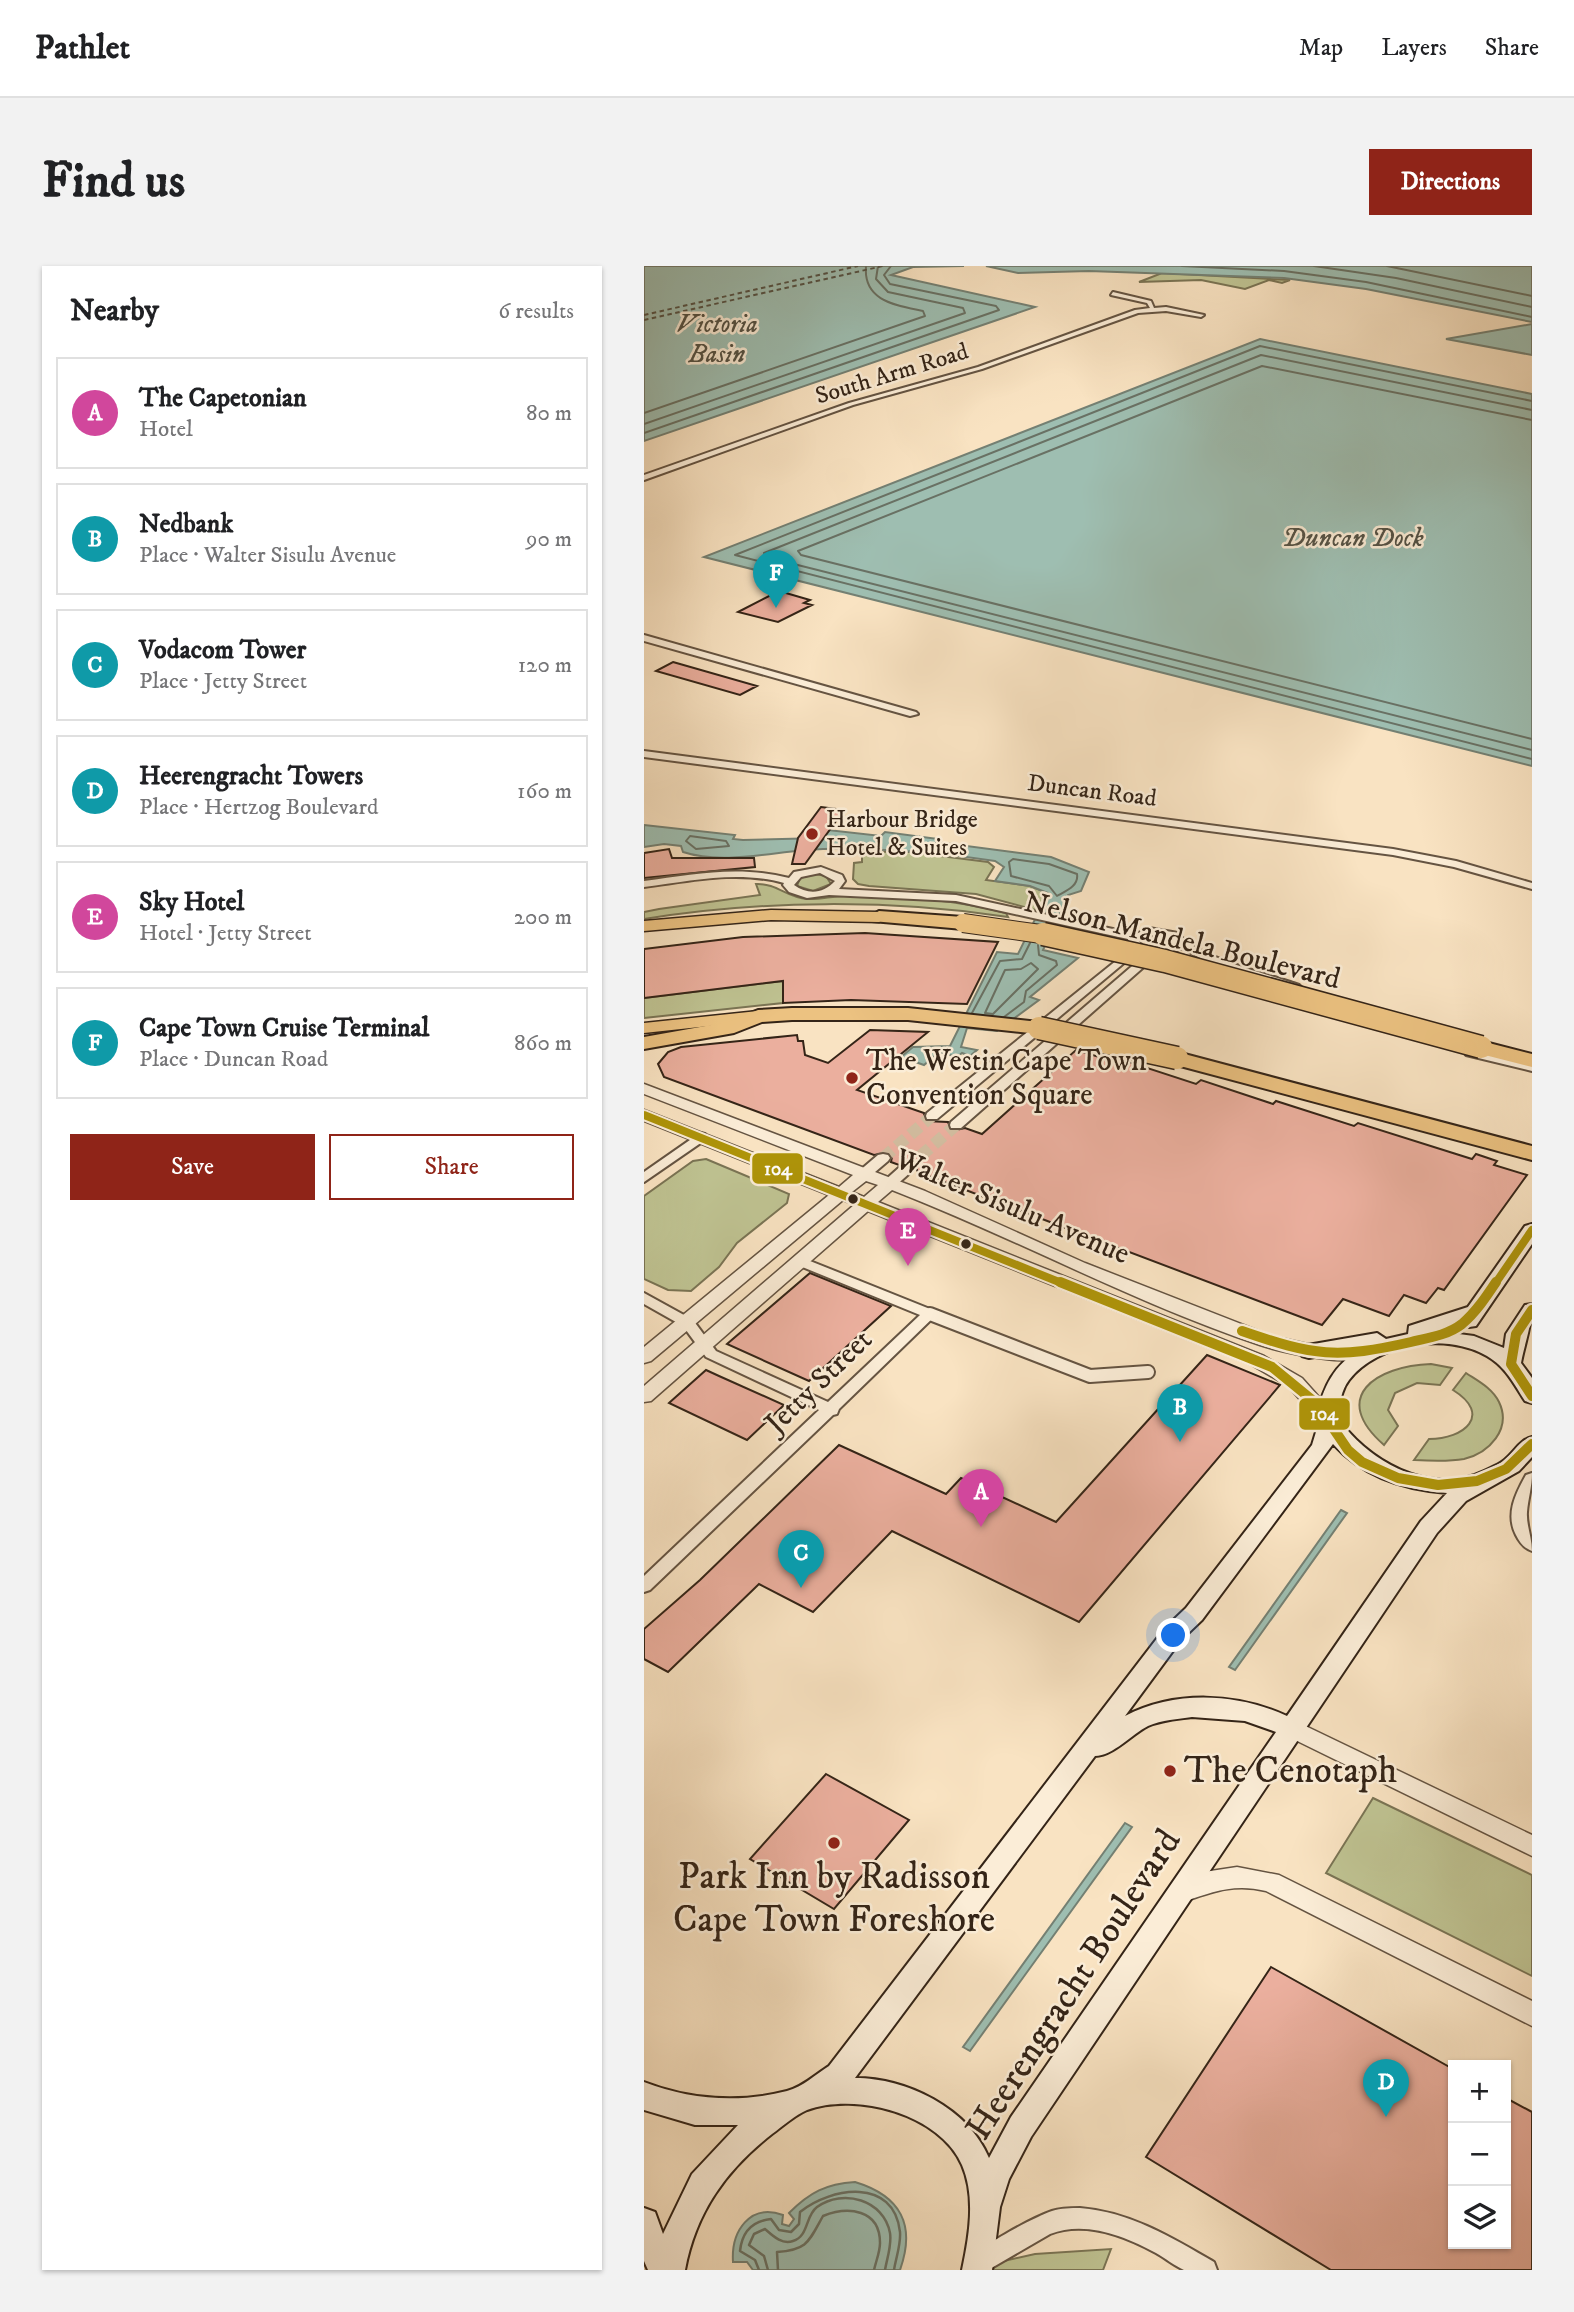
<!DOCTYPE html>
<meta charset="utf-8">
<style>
body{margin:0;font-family:"IM FELL DW Pica",serif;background:#f2f2f2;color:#202124}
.controls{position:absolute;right:21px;bottom:21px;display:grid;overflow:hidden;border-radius:0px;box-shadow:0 2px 5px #0004}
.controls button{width:63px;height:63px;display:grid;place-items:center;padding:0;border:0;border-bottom:2px solid #e0e0e0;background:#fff;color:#202124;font:35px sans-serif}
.you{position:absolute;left:530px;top:1370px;width:24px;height:24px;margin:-18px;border:5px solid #fff;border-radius:50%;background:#1a73e8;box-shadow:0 0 0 10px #1a73e833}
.badge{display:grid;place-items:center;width:46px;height:46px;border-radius:50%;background:#8f2418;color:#fff;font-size:23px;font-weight:700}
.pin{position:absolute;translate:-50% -58px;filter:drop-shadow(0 2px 4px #0008)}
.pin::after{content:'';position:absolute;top:37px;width:24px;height:21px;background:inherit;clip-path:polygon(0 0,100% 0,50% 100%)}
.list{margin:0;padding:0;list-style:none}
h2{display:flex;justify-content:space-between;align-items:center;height:91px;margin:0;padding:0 28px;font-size:30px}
h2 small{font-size:23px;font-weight:400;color:#757577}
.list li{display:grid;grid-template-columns:46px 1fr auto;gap:21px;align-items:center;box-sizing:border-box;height:112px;margin:0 14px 14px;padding:0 14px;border:2px solid #e0e0e0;border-radius:0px}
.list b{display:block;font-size:26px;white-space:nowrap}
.list p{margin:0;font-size:23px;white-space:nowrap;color:#757577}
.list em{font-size:23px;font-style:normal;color:#757577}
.actions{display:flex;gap:14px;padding:21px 28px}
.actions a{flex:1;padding:16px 0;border:2px solid #8f2418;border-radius:0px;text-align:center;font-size:24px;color:#8f2418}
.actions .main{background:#8f2418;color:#fff}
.icon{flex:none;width:38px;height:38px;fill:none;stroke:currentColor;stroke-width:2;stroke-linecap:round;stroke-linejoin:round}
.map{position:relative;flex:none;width:888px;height:2004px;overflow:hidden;border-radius:0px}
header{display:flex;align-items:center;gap:42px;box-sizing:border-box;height:98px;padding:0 35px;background:#fff;border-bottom:2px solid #e0e0e0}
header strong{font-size:33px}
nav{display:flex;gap:38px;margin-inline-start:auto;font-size:24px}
.intro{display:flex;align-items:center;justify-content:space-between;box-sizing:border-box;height:168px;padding:0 42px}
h1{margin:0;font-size:49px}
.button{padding:18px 32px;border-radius:0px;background:#8f2418;color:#fff;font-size:24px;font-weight:700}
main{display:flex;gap:42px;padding:0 42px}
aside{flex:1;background:#fff;border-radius:0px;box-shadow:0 2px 5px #0004}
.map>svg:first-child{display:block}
.green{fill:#bfc392;stroke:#7a7454;stroke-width:2}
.water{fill:#9ebeb1;stroke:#748073;stroke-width:2}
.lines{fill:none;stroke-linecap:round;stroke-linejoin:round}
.shore-far1{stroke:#697164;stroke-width:2}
.shore{stroke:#697164;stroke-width:2.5}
.ferry{stroke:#545245;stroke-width:2;stroke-dasharray:4.5 3.5;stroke-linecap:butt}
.building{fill:#ebaf9e;stroke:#342417;stroke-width:2}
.minor-tunnel{stroke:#d2bda0;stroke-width:12;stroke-dasharray:12 6;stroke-linecap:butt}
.pedestrian-casing{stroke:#655442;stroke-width:16}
.minor-casing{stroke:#655442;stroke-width:4}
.tertiary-casing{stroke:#655442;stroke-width:3}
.secondary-casing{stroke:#342417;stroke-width:4}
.primary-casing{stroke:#342417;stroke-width:3}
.motorway-casing{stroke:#342417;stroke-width:4}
.pedestrian{stroke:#fbedd7;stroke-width:12}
.minor{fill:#fbedd7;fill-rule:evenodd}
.tertiary{fill:#fbedd7;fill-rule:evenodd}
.secondary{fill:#fbedd7;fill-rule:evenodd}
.primary{fill:#ecc281;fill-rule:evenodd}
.motorway{fill:#ecc281;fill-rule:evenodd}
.motorway-bridge-far1-casing{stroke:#342417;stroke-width:20;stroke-linecap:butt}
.motorway-bridge-casing{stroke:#342417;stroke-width:25;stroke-linecap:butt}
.motorway-bridge-far1{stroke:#ecc281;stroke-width:18}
.motorway-bridge{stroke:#ecc281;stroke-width:22}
.bus-1-far1-casing{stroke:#fbedd7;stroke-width:12}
.bus-1-casing{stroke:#fbedd7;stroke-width:15}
.bus-1-far1{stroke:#ae9409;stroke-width:8}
.bus-1{stroke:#ae9409;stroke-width:10}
.poi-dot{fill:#8f2418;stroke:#fbedd7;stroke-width:2.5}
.bus-dot{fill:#342417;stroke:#fbedd7;stroke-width:2.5}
.labels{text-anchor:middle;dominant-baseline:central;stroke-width:5;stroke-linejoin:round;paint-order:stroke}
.far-street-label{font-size:24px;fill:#342417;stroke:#fbedd7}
.far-poi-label{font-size:24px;fill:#342417;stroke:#fbedd7;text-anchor:start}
.far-water-label{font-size:26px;font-style:italic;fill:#545245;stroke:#fbedd7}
.street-label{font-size:30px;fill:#342417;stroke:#fbedd7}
.poi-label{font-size:30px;fill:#342417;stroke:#fbedd7;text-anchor:start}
.near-poi-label{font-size:37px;fill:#342417;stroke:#fbedd7;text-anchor:start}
.near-street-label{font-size:37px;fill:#342417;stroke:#fbedd7}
.line-badge{stroke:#fbedd7;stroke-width:2.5}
.badge-label{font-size:19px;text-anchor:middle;font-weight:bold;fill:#fff}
</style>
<header>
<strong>Pathlet</strong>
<nav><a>Map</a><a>Layers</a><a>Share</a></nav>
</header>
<div class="intro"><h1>Find us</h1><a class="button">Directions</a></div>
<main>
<aside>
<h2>Nearby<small>6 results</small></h2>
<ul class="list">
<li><span class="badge" style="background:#d1479c">A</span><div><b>The Capetonian</b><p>Hotel</p></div><em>80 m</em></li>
<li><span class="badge" style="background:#0f9aa8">B</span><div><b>Nedbank</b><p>Place · Walter Sisulu Avenue</p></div><em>90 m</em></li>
<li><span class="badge" style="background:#0f9aa8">C</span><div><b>Vodacom Tower</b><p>Place · Jetty Street</p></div><em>120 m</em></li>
<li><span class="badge" style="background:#0f9aa8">D</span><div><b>Heerengracht Towers</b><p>Place · Hertzog Boulevard</p></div><em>160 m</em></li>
<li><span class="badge" style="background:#d1479c">E</span><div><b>Sky Hotel</b><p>Hotel · Jetty Street</p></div><em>200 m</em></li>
<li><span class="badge" style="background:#0f9aa8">F</span><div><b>Cape Town Cruise Terminal</b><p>Place · Duncan Road</p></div><em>860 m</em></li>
</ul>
<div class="actions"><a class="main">Save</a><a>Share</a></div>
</aside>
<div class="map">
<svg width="888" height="2004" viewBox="0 0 888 2004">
<rect width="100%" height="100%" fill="#f9e3c2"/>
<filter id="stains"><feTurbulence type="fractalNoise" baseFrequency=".00286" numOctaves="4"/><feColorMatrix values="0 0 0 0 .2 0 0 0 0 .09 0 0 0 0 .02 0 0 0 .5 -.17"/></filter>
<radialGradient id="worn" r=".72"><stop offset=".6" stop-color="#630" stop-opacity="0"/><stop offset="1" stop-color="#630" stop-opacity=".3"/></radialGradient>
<path class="green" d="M518,7l128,7 -8,3 -13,-3 -24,9 -44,-9 -62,2z
M257,585l87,11 6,5 -8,13 44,6 18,7 -9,18 -63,-17 -107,-8 -11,-2 -5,-5 1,-16 8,-1v-9z
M171,608l11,2 5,8 -18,7 -16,-5 3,-8z
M112,618c21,-1 31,14 51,15 12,1 25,-3 37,-3 55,0 109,3 162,17l2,4c-118,-18 -246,-17 -364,2v-7l15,-3 101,-14z
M139,715v22l-139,15v-20z
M62,893l83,35 -2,9 -50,40 -18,24 -28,24 -23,-1 -24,-11v-83l49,-35z
M787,1098l21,4 -12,17 -23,-2 -22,10 -7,17 10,16 -14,19c-55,-48 -8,-79 47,-81z
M822,1107c12,8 26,15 33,29 13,27 -10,51 -35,57 -17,3 -33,2 -50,1l15,-21c35,0 64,-24 24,-49z
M729,1532l159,77v101l-206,-103z
M467,1983l-8,21h-110l2,-7 40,-9z"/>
<path class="water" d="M0,0h320l-51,1 -22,8 144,32 -391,134z
M342,0h546v56l-166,-33 -82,-11 -195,-7 -71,2z
M888,58v31l-86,-16z
M616,73l272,55v372l-828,-209z
M0,559l91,10 -2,4 10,1 79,-2 6,-8 53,6 4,-4 53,7 -2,3 115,15 38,15 -8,19 -13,4 -25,55 35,8 -48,39 9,3 -42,31 -30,-3 -6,19 16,3 -7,6 -8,-3 -5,4 -18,-5 -15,13 -23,-8 12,-10 37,-1 47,-94 21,2 30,-61 -18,-7 -35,-5 9,-14 -9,-6c-60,-9 -112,-13 -172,-12 -45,1 -97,17 -140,3l-2,-6 -17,-2 -20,3z
M697,1244l6,3 -112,157 -6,-3z
M481,1557l7,4 -162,224 -7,-4z
M211,1916c46,14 61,43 45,88h-147l-6,-8h-14c-2,-31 17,-59 50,-47l-1,9 7,2 5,-7 -5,-6c21,-21 37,-29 66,-31z"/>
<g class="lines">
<path class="shore-far1" d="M538,0l102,5 82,11 166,35
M670,0l82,12 136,29
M743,0l145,30
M888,135l-272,-55 -525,209 797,204
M888,144l-271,-55 -497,198 2,4 766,193
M0,147l281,-97 -2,-5c-28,-6 -60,-10 -57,-45
M888,154l-270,-54 -464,185 3,4 731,184
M0,158l321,-111 -2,-5 -75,-16 -12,-13 2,-13
M0,167l355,-123 -3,-4 -106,-22 -6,-9 7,-9
M46,570l36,5 3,5 -33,3 -10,-8z
M369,593l36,5 28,10c2,12 -11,17 -20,22l-8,-10 -38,-10 -2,-14z
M387,697l7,6 -45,45 -8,-1 20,-43 16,-1z
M328,747l28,-52 22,-2 8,-16
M360,751l20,-15 2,-11 31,-26 -1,-4 -17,-6 -1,-10"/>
<path class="shore" d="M115,2004l-4,-10 -15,-9c2,-19 12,-30 31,-32l8,11 12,2 8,-8 1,-12c31,-25 94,-35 100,20 1,13 -4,25 -6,38
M124,2004l-4,-14 -15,-11 5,-11 11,-5c8,7 17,16 28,12 16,-5 12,-25 24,-34 26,-19 67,-7 73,26 2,12 -3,25 -5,37
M134,2004l-1,-18c31,-2 32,-11 46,-36 25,-10 57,-7 57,27 0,9 -4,18 -6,27"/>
<path class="ferry" d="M0,49l214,-49
M0,54l239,-54"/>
</g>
<path class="building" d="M135,325l31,9 -6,3 8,2 -34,17 -40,-10z
M29,396l84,24 -17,9 -84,-24z
M177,541l23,3 -39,54h-13l6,-26z
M25,583l3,9h82l1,9 -111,11v-25z
M221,667l133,9 -31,62 -116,-4 -68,3v-22l-139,17v-49l99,-12z
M226,764l58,2 -71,58 67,23 1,8 23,1 3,9 14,-3 17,6 94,-84 43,13 4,-3 73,24 5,-4 72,24 3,-3 78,25 4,-3 114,36 4,-5 21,7 -3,4 33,10 -83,115 -6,-2 -12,15 -22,-8 -15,21 -46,-17 -21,26 -404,-153 -5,-10 -14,3 -8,-3 1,-5 -3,-5 -15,3 -210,-78 -6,-13 10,-12 13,-5 116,-12 1,6h5l2,14 23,8z
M166,1007l81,33 -82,75 -82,-37z
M563,1089l73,30 -201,237 -187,-91 -79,81 -54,-28 -91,88 -24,-13v-30l56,-49 139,-135 107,49 15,-16 95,44z
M62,1104l13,6 65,29 -37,35 -78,-37z
M182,1508l83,46 -75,89 -84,-50z
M627,1701l182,102v175h53v-146l26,14v158h-201l-185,-113z"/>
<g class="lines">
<path class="minor-tunnel" d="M239,892l49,-42
M263,902l49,-43"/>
<defs>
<path id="pedestrian" d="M286,1048l160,62 58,-4"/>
<path id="minor" d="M469,26l38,9 3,7 12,-1 38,8 -3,2 -35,-6 -28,2 -156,56 -129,36 -209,75v-5l205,-72 129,-36 157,-57 15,-2 -3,-5 -36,-8z
M0,369l272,77 2,2 -8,2 -266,-75z
M0,485l749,98 63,12 76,22v6l-78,-22 -61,-12 -749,-98z
M177,601l21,8 3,6 -6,8 117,6 180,39 13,-6 29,5c17,24 91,41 121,52l2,2 -2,2h-8l-89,-30 -20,-11 -25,9 -1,3 -10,5 -185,163h-10l-1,-3 1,-3 187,-161 11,-6 -13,-2 -199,166h-10l-1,-3 1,-3 205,-165 -4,-9 -172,-38 -127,-6 -22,3 -18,-6 -6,-7 1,-2c-47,-13 -93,-2 -140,4v-6c49,-7 96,-16 145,-3l5,-6zM176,607l15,8c-12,13 -27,14 -41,4l7,-8zM507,669l19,3 3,6 -15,6 -15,-3 -4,-6z
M826,782l62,15v8l-66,-16 -2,-3z
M56,867l5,1 1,3 -1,3 -61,42v-10z
M239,888l5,1 2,3 -2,3 -20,17h-10l-2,-3 2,-3 20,-17z
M263,898l5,1 2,3 -2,3 -19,17h-10l-2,-3 2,-3 19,-17z
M156,991l135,54 2,3 -98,95 -2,5 -4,1 -183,175 -6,2v-16l175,-166 -113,-53 -23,-31 -39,-22v-11l49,27 23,31 112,51 92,-87 -125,-51 -2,-3 2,-3z
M888,1207c0,14 -4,26 -5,39 -1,13 5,25 5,39 -8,-3 -12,-8 -16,-16 -11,-21 0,-42 10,-60z
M436,1942c50,4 91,29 134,54l3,8c-10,0 -24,0 -33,0 -9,-4 -19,-12 -28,-17 -31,-17 -71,-33 -106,-19l-62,36h-17l-3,-7c6,-15 67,-46 84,-52 9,-3 19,-3 28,-3z"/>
<path id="tertiary" d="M0,818l281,107 160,72 187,73 53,12 39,-1 9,6c-12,18 -93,-1 -113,-8 -126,-42 -244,-107 -368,-155l-14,12 386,154 38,22 34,38 -3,5h-14l-31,-35 -38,-22 -382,-153 -217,190 -7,1v-16l210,-181 -11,-5 -192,161 -7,2v-16l185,-152 -185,-74v-11l195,77 14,-12 -209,-81zM222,915l12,4 -14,12 -12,-5z
M649,1454l239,115v21l-247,-121 -3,-6 3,-6z
M593,1601l42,8 253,126v25l-266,-135c-32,-8 -54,1 -83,11l-8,-3 -4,-7 4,-7 29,-13z"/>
<path id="secondary" d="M888,958v20l-56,82 -7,1 -8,-4 -25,8 38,5 30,12 2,-14 19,-29 7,-1c0,21 -7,38 -11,59l11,15v25l-7,-2c-11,-17 -19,-34 -38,-45 -41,-24 -109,-13 -138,24 -8,10 -9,24 -12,36 28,44 93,81 147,55 6,-3 14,-6 19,-10 11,-8 16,-21 29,-24v20l-13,14 -53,30 -29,32 -406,604 -22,42 -9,28 -8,63h-30c7,-33 14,-73 0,-105 -22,-51 -106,-73 -155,-55 -12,5 -24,16 -35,24 -46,36 -76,78 -87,136h-37l-4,-9v-53l11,4 8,22 29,-60 46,-49h-43l-51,-15v-28c46,18 96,21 143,9 16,-4 29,-17 42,-25l336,-438 21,-20 126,-163 7,-23 -3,-6c8,-29 17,-51 45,-67l-52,9 -7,-2 -3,-5 3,-5 75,-13 9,6 22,-5 1,-8 59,-19 57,-81zM689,1178c30,33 71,46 114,49l-26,28 -134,195c-50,-23 -112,-26 -162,0l56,-76 21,-20zM548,1451l53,4 31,11 -265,385 -22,41c-21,-50 -82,-80 -134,-80l240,-322c18,0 37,-22 53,-30 14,-6 30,-7 44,-9z"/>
<path id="primary" d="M127,644l108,2 8,5 -8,5 -108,-2 -127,11v-10z
M114,745l6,1 3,4 -3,4 -120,13v-10z"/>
<path id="motorway" d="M235,645l84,6 10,6 -10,6 -91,-8 -3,-4z
M148,742h116l131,14 10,6 -10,6 -131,-14h-116l-30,2 -28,11 -90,16v-12l84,-15 30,-12z
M837,775l51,13v13l-59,-15 -3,-5z
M533,786l355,94v14l-363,-97 -3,-5 3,-5z"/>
</defs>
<use href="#pedestrian" class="pedestrian-casing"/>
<use href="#minor" class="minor-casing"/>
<use href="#tertiary" class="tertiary-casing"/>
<use href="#secondary" class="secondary-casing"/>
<use href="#primary" class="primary-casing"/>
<use href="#motorway" class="motorway-casing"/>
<use href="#pedestrian" class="pedestrian"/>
<use href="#minor" class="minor"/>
<use href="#tertiary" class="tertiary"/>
<use href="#secondary" class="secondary"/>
<use href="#primary" class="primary"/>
<use href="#motorway" class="motorway"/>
<defs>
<path id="motorway-bridge-far1" d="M319,657l92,13"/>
<path id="motorway-bridge" d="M399,668l122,27 316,86
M395,762l138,30"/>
</defs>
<use href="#motorway-bridge-far1" class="motorway-bridge-far1-casing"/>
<use href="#motorway-bridge" class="motorway-bridge-casing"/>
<use href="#motorway-bridge-far1" class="motorway-bridge-far1"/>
<use href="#motorway-bridge" class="motorway-bridge"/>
<defs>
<path id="bus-1-far1" d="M0,849l420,169
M851,1018l37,-54"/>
<path id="bus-1" d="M416,1016l212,85 44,36 32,47 14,12 36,16 40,7 39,-4 29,-12 26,-25
M888,1044l-16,24 -5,30 21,32
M598,1065c72,25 95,28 169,11 17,-4 37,-7 51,-18 14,-12 24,-27 34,-42"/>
</defs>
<use href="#bus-1-far1" class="bus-1-far1-casing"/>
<use href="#bus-1" class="bus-1-casing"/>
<use href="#bus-1-far1" class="bus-1-far1"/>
<use href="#bus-1" class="bus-1"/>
</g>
<g class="poi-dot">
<circle cx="168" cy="568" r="7"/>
<circle cx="208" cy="812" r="7"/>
<circle cx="526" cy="1505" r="7"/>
<circle cx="190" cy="1577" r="7"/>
</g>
<g class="bus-dot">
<circle cx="209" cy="933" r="6"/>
<circle cx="322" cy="978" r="6"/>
</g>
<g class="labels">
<g class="far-street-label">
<text transform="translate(248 108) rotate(-17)">South Arm Road</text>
<text transform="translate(448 525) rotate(7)">Duncan Road</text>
</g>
<g class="far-poi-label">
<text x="182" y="554">Harbour Bridge<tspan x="182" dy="28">Hotel &amp; Suites</tspan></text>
</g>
<g class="far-water-label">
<text x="73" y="58">Victoria<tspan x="73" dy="30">Basin</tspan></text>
<text x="709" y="272">Duncan Dock</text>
</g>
<g class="street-label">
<text transform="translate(538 675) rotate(14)">Nelson Mandela Boulevard</text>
<text transform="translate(368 941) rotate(23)">Walter Sisulu Avenue</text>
<text transform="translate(175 1116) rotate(-44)">Jetty Street</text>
</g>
<g class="poi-label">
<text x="222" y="795">The Westin Cape Town<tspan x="222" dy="34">Convention Square</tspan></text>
</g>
<g class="near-poi-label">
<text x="540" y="1505">The Cenotaph</text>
<text x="190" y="1611" text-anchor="middle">Park Inn by Radisson<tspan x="190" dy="43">Cape Town Foreshore</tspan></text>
</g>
<g class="near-street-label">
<text transform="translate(430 1719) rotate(-57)">Heerengracht Boulevard</text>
</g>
</g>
<g class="line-badge">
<rect x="107" y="886" width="53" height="33" rx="7" fill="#ae9409"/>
<rect x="654" y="1131" width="53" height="34" rx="7" fill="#ae9409"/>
</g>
<g class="badge-label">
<text x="134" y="909">104</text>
<text x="680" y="1154">104</text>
</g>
<rect width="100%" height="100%" filter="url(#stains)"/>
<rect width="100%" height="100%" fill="url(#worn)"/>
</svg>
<div class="controls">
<button>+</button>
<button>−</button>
<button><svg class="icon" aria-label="layers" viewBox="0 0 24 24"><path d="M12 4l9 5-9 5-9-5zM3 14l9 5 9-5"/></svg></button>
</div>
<div class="you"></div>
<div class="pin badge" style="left:337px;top:1261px;background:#d1479c">A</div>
<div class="pin badge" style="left:536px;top:1176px;background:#0f9aa8">B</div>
<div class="pin badge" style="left:157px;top:1322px;background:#0f9aa8">C</div>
<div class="pin badge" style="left:742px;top:1851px;background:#0f9aa8">D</div>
<div class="pin badge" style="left:264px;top:1000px;background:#d1479c">E</div>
<div class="pin badge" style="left:132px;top:342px;background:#0f9aa8">F</div>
</div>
</main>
